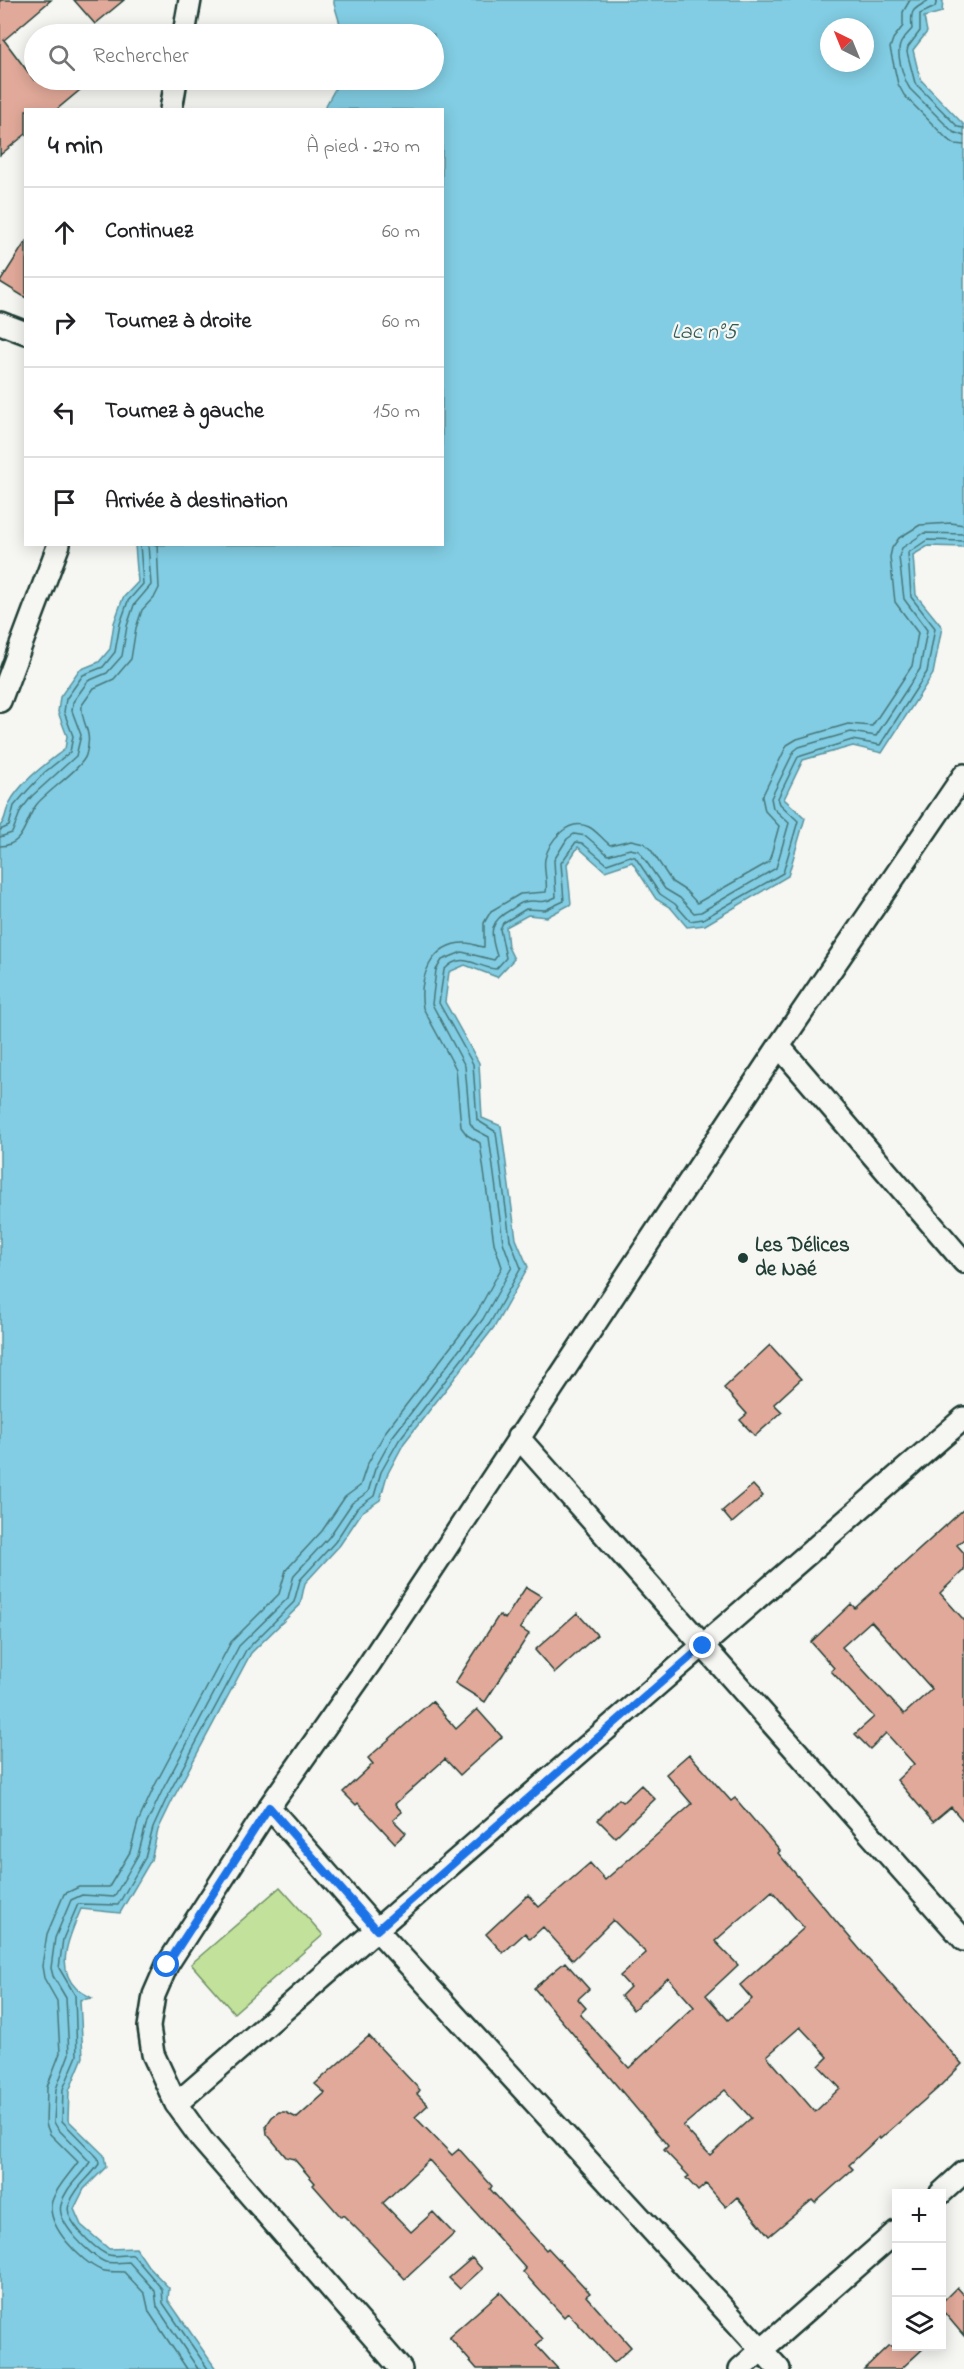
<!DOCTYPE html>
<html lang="fr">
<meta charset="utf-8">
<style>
body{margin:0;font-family:"Indie Flower",sans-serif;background:#f6f6f6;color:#202124}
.controls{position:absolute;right:18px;bottom:18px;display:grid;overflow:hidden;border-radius:0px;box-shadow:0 3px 15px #0003}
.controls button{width:54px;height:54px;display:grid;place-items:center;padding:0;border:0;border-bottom:2px solid #e0e0e0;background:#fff;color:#202124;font:30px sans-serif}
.compass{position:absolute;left:820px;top:18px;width:54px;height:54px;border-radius:50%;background:#fff;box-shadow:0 3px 15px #0003;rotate:317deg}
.stop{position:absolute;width:18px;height:18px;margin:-14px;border:4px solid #1a73e8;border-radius:50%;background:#fff}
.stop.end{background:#1a73e8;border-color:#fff;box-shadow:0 2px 6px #0008}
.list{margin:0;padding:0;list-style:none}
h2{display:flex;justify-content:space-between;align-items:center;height:78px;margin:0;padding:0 24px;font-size:26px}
h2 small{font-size:20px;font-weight:400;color:#757577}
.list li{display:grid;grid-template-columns:39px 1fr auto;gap:18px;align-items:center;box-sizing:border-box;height:90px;padding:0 24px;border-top:2px solid #e0e0e0}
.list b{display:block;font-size:22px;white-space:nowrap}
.list em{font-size:20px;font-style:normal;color:#757577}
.icon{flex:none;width:33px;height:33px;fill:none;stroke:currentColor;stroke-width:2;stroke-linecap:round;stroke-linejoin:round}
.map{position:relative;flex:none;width:964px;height:2369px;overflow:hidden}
.search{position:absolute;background:#fff;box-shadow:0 3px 15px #0003;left:24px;top:24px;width:420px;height:66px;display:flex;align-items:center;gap:15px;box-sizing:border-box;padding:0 21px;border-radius:33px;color:#757577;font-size:22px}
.panel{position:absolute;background:#fff;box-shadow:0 3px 15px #0003;left:24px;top:108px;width:420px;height:438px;border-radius:0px}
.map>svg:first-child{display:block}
.green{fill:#c2e29b;stroke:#709068;stroke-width:1.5}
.water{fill:#82cde3;stroke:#5a939d;stroke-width:1.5;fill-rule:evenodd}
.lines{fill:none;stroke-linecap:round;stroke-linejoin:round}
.shore{stroke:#47777a;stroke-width:1.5}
.building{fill:#e1a999;stroke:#1f3d34;stroke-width:1.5;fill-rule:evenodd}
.minor-casing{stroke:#1f3d34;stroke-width:26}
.minor{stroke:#f6f6f2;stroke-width:21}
.route{stroke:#1a73e8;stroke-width:8}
.poi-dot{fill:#1f3d34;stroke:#f6f6f2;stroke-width:2}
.labels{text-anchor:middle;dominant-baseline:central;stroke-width:4.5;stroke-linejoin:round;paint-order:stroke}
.poi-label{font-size:21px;font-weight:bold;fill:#1f3d34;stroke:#f6f6f2;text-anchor:start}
.water-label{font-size:22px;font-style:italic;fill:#335a57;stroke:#f6f6f2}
</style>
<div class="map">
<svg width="964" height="2369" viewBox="0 0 964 2369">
<rect width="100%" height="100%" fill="#f6f6f2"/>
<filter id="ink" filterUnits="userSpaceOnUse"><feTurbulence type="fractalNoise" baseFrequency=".0167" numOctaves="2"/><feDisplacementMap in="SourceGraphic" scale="12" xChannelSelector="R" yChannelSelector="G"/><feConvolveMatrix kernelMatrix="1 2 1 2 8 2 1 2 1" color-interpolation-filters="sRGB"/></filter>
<g filter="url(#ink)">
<path class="green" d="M280,1887l43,48 -89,78 -43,-49z"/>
<path class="water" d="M334,0h609l-1,12 -18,5 3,15 -14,18 7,29 44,46v422l-36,-1 -15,9 3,40 26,32 -9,47 -51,79 -29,-7 -50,14 -19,39 21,19 -17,58 -83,49 -18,2 -16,-19 -15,-9 -24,-37 -27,9 -27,-24 -11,17 4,40 -24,13 -19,-2 -22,12 2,20 6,12 -17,18 -32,-12 -16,7 -4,30 34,61 3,55 19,8 15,113 12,28 -33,59 -91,117 -17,32 -7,25 -18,12 -22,33 -35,38 -5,22 -49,48 -76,142 -17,35 -7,30 -31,53 -39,-4c-10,24 -27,57 -5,79 4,4 11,7 16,10l-12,2 3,57 -14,34 -1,29 36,35 2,12 -22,22 -10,20 7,16 28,24 27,-1 12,18 21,22 -1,12 48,69h-216v-1543c6,-6 5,-14 9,-22 11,-22 37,-40 56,-55l2,-13 -9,-24 2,-15 19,-27 20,-8 11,-13 4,-26 9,-25 15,-16 -3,-37 307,-1v-434l-118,-1 16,-29h94v-46h-91l-9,-30zM829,27h36v36h-36z"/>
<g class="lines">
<path class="shore" d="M910,0l-7,12v14l-10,13 -3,9 8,36 6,11 43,44 8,5 9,1
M929,0c-15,10 -19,7 -17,29 -4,5 -10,10 -12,16 -4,10 4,35 10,44l43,43 11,4
M937,0l-2,7 -15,7v17l-12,16 -1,5 8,31 43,44 6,1
M0,830l9,-4 5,-20 13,-15 18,-19 25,-20 3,-16 -9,-24 2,-13 17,-24 20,-8 12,-15 5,-28 8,-23 15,-17 -3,-40
M0,837l12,-4 9,-23 11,-14 44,-40 5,-21 -9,-24 1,-9 15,-21 19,-8 15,-17 5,-30 7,-21 17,-20 -3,-41
M0,846c26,-1 24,-26 37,-42 11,-13 46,-37 49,-49 8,-26 -6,-31 -4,-50l12,-17 20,-9 17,-20 5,-31 6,-18 13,-14 4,-8 -2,-44
M187,2369l-38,-57 -4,-18 -21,-22c-7,-1 -15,1 -23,-2 -20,-8 -56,-45 -49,-69 5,-15 17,-26 26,-39l-28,-28 -4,-10 1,-37 13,-34 -3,-52 -13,-23 -2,-12 5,-32 17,-40 15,-7h30l21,-35 8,-30 17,-37 76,-143 48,-48 7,-24 36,-39 23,-34 15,-11 7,-21 19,-34 90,-117 26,-47 -8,-24 -14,-100 -13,-8 -6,-8 -5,-58 -33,-61c-5,-29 8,-66 43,-65 6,0 12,4 18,4v-24l7,-12 29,-17 26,-2c2,-11 -3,-22 -1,-33 4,-18 23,-42 44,-32 8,4 14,13 21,18l21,-5 13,3 7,7 21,32 14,9 11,12 72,-41 10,-36 -14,-15 -3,-14 25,-52 10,-6 51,-15 24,2 40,-60 6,-33 -23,-31 -5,-45 2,-9 7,-10 21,-13 31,-2 13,2
M198,2369l-41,-62 -2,-16 -26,-29c-8,0 -17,2 -24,0 -15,-6 -49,-40 -44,-57 4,-18 20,-29 29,-43l-32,-33 -4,-7 2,-33 13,-35 -3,-56 -13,-22 -2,-8 4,-30 16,-38 11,-5 32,2 24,-42 8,-30 17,-36 76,-143 49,-48 6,-23 35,-38 23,-34 16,-11 7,-23 18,-33 90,-117 29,-52 -9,-25 -14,-105 -15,-8 -4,-6 -5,-57 -33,-62 4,-34 6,-10 20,-8 32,8 3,-4c-8,-24 -8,-35 15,-47 4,-3 8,-6 12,-7 14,-4 15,4 32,-5l-2,-37 13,-21 7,-5 12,2 22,19 22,-6 9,2 26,38 15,9 14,15 7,-1 75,-44 13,-45 -16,-15 -2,-10 23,-47 5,-4 52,-15 25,4 44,-67 7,-39 -23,-31 -5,-42 3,-9 22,-15 40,1
M208,2369l-45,-66 -1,-14 -29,-34c-8,-1 -19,3 -27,-1 -12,-6 -43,-35 -37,-49 6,-18 21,-27 30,-41l-1,-6 -36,-37 1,-32 14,-33 -2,-61 -16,-27 4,-29 15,-35 40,1 27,-47 8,-30 16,-35 77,-143 48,-48 6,-22 35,-38 22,-34 17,-12 7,-24 18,-32 91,-117 31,-55 -11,-28 -14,-108 -19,-12 -4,-56 -34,-61 5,-33c18,-20 33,-2 52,-1l10,-11 -6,-29 3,-6 23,-14 19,1 19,-9 -3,-38 15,-21 6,1 25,21 23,-8 5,1 25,37 15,10 15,17 13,-2 80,-46 15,-52 -18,-17 -2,-6 20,-41 54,-17 28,5 47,-73 8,-44 -24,-31 -3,-44 19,-13 37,1"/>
</g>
<path class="building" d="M0,0h51l-47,40 30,40h58l-36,30h-30v24l-26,21z
M74,0h50l-29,24z
M26,241v57l-26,-16z
M770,1345l31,34 -27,25 8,8 -27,24 -15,-16 7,-6 -23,-26z
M753,1485l10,11 -31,27 -10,-12z
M964,1509v30l-7,6 7,8v17l-24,23 24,27v202l-13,-15 -18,15 -36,-42 17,-16 -28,-31 -16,16 -15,-15 19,-17 -43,-46 3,-3 -23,-26 40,-38 4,4zM871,1621l61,68 -28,25 -62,-67z
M526,1587l15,9 -21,32 9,6 -44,68 -30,-19 44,-68 6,4z
M577,1613l20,22 -42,38 -20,-23z
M432,1701l24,28 21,-20 25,28 -42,38 -15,-16 -50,45 7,8 -9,8 13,13 -11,10 -37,-40 -2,2 -13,-13 30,-28 -5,-6z
M689,1754l42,47 4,-3 45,53 -2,2 90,106 94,105 -25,25 -57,50 -1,-2 -30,28 4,4 -38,34 -3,-3 -43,36 -32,-39 -11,10 -20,-23 -8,7 -12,-13 3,-2 -25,-26 4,-4 -134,-158 31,-26 24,27 -11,10 8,9 -6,6 49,54 65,-61 -26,-29 -35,32 -12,-14 9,-9 -10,-11 26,-23 -33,-33 -40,40 -30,-33 -13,12 -5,-6 -22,20 -17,-19 42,-39 11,12 51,-44 15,17 87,-76 -26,-30zM772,1891l32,37 -64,57 12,14 -24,21 -22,-25 32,-30 -23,-24zM800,2027l28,30 -9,9 21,22 -25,24 -48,-56zM725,2090l26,28 -41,37 -27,-29z
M641,1785l14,14 -40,38 -17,-17 21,-21 4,3z
M369,2036l51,54 -3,4 11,11 -13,12 37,38 7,-6 33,37 -2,3 56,61 2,-2 42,45 -4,3 45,51 -17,16 -46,-50 -4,4 -41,-45 3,-3 -97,-109 -46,43 28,29 22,-20 21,22 -49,45 -33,-35 -29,-29 -2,2 -28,-32 2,-2 -21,-24 -8,-2 -19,-23 -1,-8 6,-9 7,-5h6l12,6 28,-25 -10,-9z
M472,2258l10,11 -22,20 -11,-11z
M957,2287l7,8v41l-22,-26v-8z
M500,2292l43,47 -7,6 22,24h-81l-28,-32z
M888,2346h38l-25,23h-37z"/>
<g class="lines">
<defs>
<path id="minor" d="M184,34l6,-34
M171,110l5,-30
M0,323l26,10
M0,701l59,-157
M779,1046l185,216
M518,1437l446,503
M269,1807l108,123 402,439
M176,2104l788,-686
M940,2194l24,-22
M401,2369l-199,-229 -26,-36 -23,-50 -4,-27 5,-32 13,-30 102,-158 101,-144 409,-617 185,-271
M740,2369l156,-137"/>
</defs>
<use href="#minor" class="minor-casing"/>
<use href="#minor" class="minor"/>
</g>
</g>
<g class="lines" filter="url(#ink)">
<path class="route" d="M167,1965l102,-158 108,123 326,-284"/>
</g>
<circle class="poi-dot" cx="743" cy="1258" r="6"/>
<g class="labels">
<g class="poi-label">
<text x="755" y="1246">Les Délices<tspan x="755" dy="24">de Naé</tspan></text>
</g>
<g class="water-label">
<text x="704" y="333">Lac n°5</text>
</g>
</g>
</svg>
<div class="controls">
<button>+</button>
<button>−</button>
<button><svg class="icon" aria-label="layers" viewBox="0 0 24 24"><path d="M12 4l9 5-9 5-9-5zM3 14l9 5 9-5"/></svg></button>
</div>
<svg class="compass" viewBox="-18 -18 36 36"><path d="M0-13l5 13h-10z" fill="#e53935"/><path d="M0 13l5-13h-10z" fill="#757577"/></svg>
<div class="stop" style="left:167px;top:1965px"></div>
<div class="stop end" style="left:703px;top:1646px"></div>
<div class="search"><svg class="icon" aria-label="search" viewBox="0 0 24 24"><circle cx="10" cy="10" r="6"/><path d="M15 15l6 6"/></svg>Rechercher</div>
<section class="panel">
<h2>4 min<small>À pied · 270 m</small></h2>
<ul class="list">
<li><svg class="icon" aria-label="ahead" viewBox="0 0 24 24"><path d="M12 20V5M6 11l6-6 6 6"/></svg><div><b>Continuez</b></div><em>60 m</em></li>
<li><svg class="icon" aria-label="right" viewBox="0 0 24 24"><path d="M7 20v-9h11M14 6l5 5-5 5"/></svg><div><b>Tournez à droite</b></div><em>60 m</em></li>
<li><svg class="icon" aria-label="left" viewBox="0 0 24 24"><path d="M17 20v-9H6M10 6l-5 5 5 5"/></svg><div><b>Tournez à gauche</b></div><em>150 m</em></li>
<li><svg class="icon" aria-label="arrive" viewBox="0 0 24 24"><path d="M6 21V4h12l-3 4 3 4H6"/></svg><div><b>Arrivée à destination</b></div></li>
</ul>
</section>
</div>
